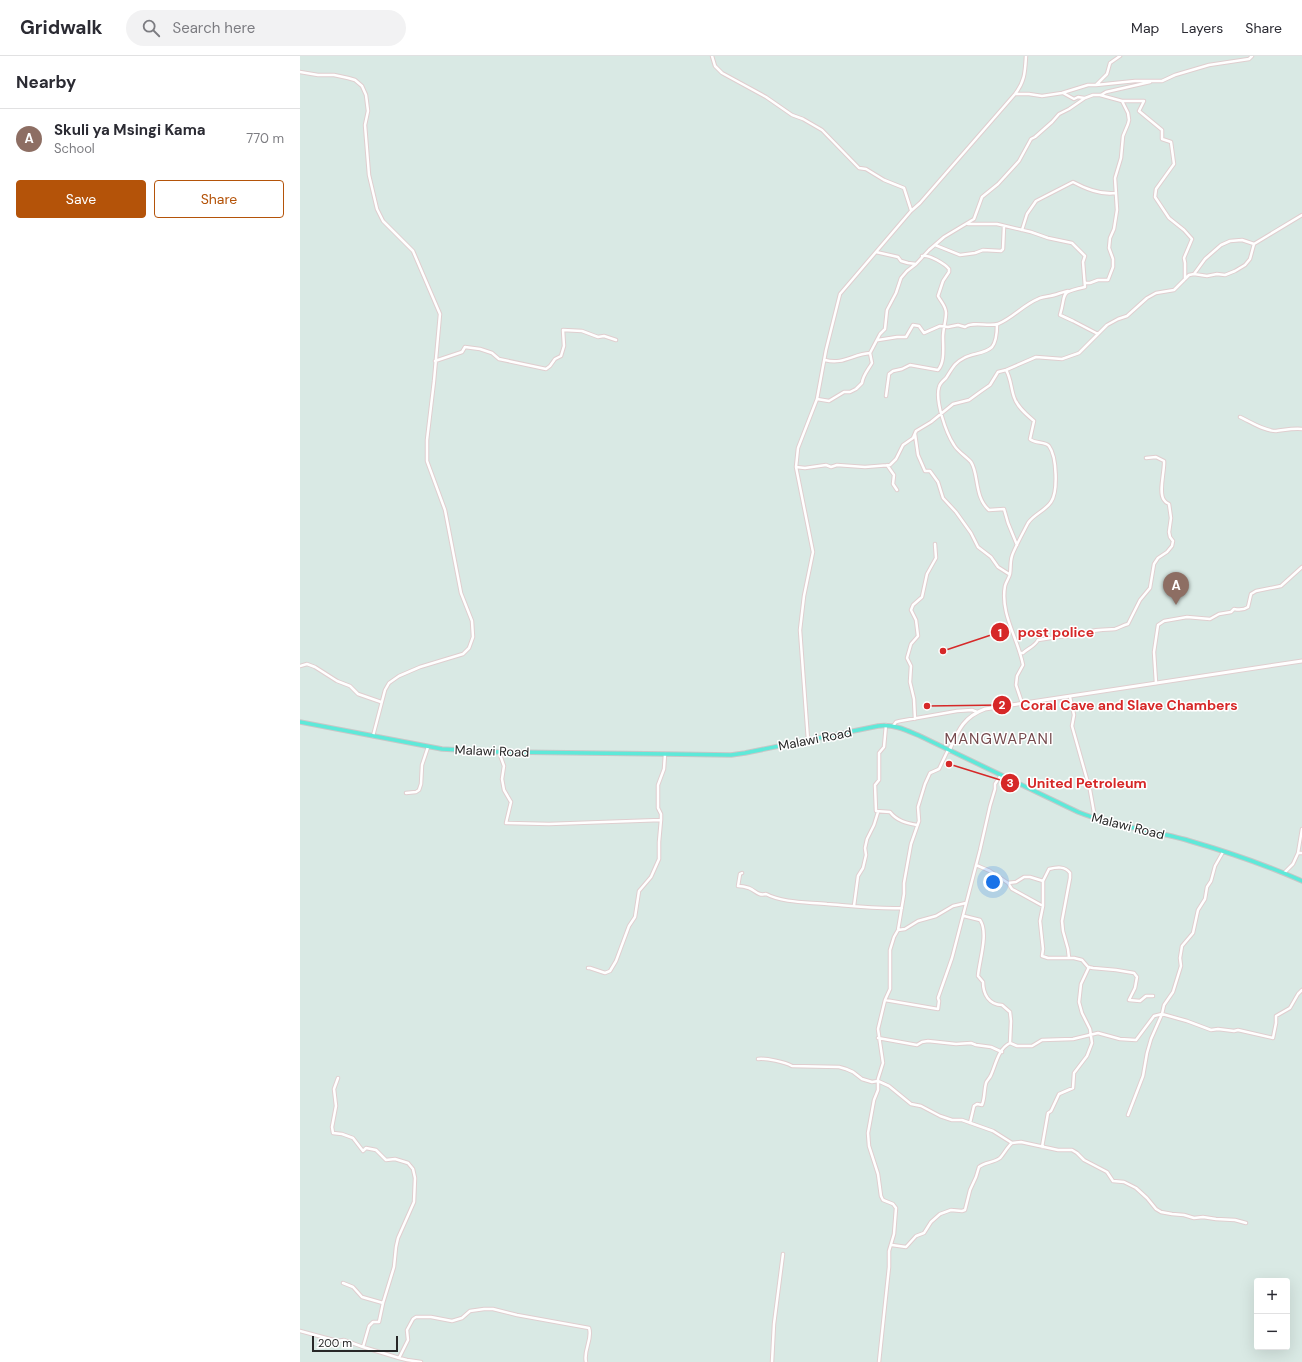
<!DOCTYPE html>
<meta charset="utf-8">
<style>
body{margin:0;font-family:"DM Sans",sans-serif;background:#f2f2f3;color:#2b2b33}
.controls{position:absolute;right:12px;bottom:12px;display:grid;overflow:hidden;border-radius:4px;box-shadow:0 4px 16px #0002}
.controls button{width:36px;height:36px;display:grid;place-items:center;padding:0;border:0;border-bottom:1px solid #e1e1e2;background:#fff;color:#2b2b33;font:20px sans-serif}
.scale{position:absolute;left:12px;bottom:10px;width:86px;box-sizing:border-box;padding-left:4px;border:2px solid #272727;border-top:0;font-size:11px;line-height:14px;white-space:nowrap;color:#272727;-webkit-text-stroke:3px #fff;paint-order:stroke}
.you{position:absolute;left:693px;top:826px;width:14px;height:14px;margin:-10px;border:3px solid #fff;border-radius:50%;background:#1a73e8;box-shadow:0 0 0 6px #1a73e833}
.badge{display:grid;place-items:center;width:26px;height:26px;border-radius:50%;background:#b45309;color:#fff;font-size:13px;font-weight:700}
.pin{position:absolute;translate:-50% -33px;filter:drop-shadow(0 1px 2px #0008)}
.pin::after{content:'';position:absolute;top:21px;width:14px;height:12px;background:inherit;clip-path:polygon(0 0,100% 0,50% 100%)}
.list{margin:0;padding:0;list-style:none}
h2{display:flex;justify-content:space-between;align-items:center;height:52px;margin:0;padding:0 16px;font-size:17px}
h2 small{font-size:13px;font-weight:400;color:#7c7c81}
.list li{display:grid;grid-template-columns:26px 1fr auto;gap:12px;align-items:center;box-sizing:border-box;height:60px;padding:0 16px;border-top:1px solid #e1e1e2}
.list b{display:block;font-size:15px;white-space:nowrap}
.list p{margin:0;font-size:13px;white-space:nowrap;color:#7c7c81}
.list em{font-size:13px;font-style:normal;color:#7c7c81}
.actions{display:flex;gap:8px;padding:12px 16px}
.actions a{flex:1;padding:9px 0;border:1px solid #b45309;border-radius:4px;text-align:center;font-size:14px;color:#b45309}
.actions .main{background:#b45309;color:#fff}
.icon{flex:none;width:22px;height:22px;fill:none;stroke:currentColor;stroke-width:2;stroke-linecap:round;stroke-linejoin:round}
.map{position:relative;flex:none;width:1002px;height:1306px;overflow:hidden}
header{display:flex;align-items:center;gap:24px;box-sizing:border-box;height:56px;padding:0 20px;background:#fff;border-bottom:1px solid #e1e1e2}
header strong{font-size:19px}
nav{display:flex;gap:22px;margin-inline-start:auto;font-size:14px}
.search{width:280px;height:36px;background:#f2f2f3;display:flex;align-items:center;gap:10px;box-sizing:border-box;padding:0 14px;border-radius:22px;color:#7c7c81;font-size:15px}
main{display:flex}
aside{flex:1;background:#fff}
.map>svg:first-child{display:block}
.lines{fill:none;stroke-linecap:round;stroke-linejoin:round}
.minor-casing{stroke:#e0cecf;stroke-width:4.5}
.tertiary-casing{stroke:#e0cecf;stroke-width:5}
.primary-casing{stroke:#c7c7c7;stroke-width:5.5}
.minor{stroke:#fff;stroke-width:2.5}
.tertiary{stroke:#fff;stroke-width:3}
.primary{stroke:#5ee9d9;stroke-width:3.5}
.labels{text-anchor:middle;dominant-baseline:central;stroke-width:3;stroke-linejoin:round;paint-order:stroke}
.street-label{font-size:13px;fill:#272727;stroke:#fff}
.quarter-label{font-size:15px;letter-spacing:1px;fill:#754a4d;stroke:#fff}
.leader{fill:none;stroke:#d62828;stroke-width:1.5}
.callout-dot{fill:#d62828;stroke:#fff;stroke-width:1.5}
.mark-label{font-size:12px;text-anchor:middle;font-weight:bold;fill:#fff}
.callout-label{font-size:14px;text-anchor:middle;font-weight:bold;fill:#d62828;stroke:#fff;stroke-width:3;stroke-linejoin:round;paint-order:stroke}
</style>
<header>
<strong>Gridwalk</strong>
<div class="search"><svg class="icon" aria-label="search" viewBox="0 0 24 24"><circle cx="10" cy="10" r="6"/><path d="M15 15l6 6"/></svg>Search here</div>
<nav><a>Map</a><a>Layers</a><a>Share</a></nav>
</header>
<main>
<aside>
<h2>Nearby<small></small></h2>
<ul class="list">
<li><span class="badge" style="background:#8d6e63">A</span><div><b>Skuli ya Msingi Kama</b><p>School</p></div><em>770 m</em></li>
</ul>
<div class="actions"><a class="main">Save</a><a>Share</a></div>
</aside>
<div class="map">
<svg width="1002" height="1306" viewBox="0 0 1002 1306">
<rect width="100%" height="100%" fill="#d9e9e4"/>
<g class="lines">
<defs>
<path id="minor" d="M412,0l3,10 7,7 44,24 26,18 11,4 19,11 37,38 7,1 18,11 20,8 7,22
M0,16l18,3h16l14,3 7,2 7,6 4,9 2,16 -3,14 4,50 8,34 6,12 30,30 27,63 -6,67 -7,59v21l18,49 16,83 11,28 1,16 -4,11 -6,6 -43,13 -21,9 -10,7 -4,7 -12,46
M796,29l39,-4h27l13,-6 34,-10 40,-6 3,-3
M763,37l11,6 4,-2 6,1
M716,38h13l13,2 20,-3 26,-8h8l11,-11 3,-11 10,-7
M801,39l5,-3 44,-10
M668,168h29l34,8 17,6 24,5 13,13 -2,6 2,25c-27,6 -18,5 -25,28l13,6 25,13
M722,174l5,-16 9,-13 37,-19c13,7 27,13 43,11
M635,189l25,10 15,-2 8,-3 18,1 2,-2 1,-23
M576,196l22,5 3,4 7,2 8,1 13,-14 15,-13 30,-18 8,-22 16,-13 21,-23 12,-22 4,-2 17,-15 7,-8 10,-5 16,-11 8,-3h7l22,6h22l-5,10 23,19v9l9,3 3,22 -18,25 -1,8 14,21 15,12 8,9 -8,19 1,5v16
M894,218l13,2 10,-2 8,1 10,-4 10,-6 5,-6 4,-15
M786,227h4l8,-3h10l5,-13v-8l-4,-11 1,-10 4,-9 3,-19 -2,-32 6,-20 2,-22 5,-12 1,-4 -1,-7 -6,-12
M697,268c0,6 -1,18 -5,23 -7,7 -19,6 -28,11 -10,5 -12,11 -18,20 -3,3 -6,5 -7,9 -4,14 7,46 15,58 4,7 12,11 17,17 8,12 3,35 18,48l15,-1 4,14 9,22
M578,284l19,-3h9l7,-12 6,1 5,7 16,-7 8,1 10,-2 7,2c8,-6 23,0 33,-3 15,-6 25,-19 40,-25 3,-2 8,-2 12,-3 6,-1 12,-4 18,-5
M525,304c18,5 28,-6 45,-7
M135,305l27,-9 3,-5 15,2 12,4 7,6 47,10 4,-3 5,-7 6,-3 3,-10 -1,-16 19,1 16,6 6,-1 12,4
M706,314c5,8 5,19 8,27 3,10 13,18 20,24l-4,18c5,5 15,2 19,7 8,11 9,46 2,56 -6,9 -17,12 -23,21 -3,6 -15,28 -16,33 -2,6 -1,12 -2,18 -1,4 -4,8 -5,12 -5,28 13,52 18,79l-6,11 -1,9 6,18
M586,340l3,-22 4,-3 9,-2 8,-4 28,5c7,-8 5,-22 5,-33 0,-8 3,-16 3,-24 0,-7 -5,-11 -8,-17l5,-15 6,-9v-3c-4,-5 -20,-15 -27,-13
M517,343l12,2 15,-9h6l6,-3 6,-6c1,-8 6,-13 10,-20l-2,-10 10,-19 5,-5 2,-19 9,-17 5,-15 6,-7 9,-7
M940,361c11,5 24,14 36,14 9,-1 17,-3 26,-2
M615,378l3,21 7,16h5l8,11 5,16 13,14 15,21 7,14 13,10 7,10 11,7
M587,409l7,10 -1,9 4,6
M496,411l9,1 21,-3 5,2 6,-2 28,2 25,-2 6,-6 7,-14 10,-7 3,-7 15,-9 22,-18 16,-4 11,-8 10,-7 8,-13 8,-2 30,-13 26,2 17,-6 28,-28 11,-6 9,-3 20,-18 9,-5 18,-3 15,-15 5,-1 11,-15 16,-14 9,-4 12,-1 12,4 48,-29
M720,597h3c5,-5 11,-6 15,-13l19,-3 26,-2c6,-6 23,-5 32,-6 4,-1 8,-4 13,-5l12,-24 10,-12 4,-24 4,-6 9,-6 5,-6 1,-5 -3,-4 -1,-5 2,-14 -2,-14c-2,-1 -4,-2 -5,-4 -6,-7 1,-30 0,-39l-8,-4 -10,1
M0,610l7,-2 8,3 22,14 13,5 8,8 23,8
M856,627l-2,-31 4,-27 6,-4 23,-4 23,2 9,-5 12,-2 3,-3c5,1 10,1 14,-2l3,-13 5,-3 25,-5 21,-19
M770,641l4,18 -2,11 18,64 5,28
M615,663l-1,-20 -4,-17 1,-16 -4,-8 4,-14 7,-8 -2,-16 -5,-10 2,-5 9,-8 5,-23 9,-16 -1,-14
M586,669l-2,22 -5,6v27l-4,5 1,26 14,1c7,9 16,11 27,13
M593,670l3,-4 4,-1 57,-10 15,-1 5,2
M508,684l-8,-110 4,-34 9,-44 -17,-85 2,-19 19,-49 9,-49 14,-56 71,-83 9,-8 95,-109c10,-13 10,-22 11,-38
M199,696l5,14 -2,13 2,11 7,12 -5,21 43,1 112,-4
M106,737l10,-1 3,-2 2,-6 1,-19 6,-18
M998,797h4
M676,809l14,6 18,12 4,6 31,17
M442,817l-2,1 -2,12c4,0 8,1 11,2 7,3 9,8 17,6 17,9 42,8 61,10 25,2 50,5 75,4
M984,817l9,-9 5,-11 4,-24
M708,827l8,-1 8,-5h6l13,4
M554,850l4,-30 5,-8 3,-13 -1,-7 2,-9 7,-14 4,-13
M664,860l16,4c9,13 -1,41 -2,56l5,6c0,12 6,23 19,23l8,7 1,9 -1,22c-12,6 -14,21 -19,32 -1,3 -4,5 -5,8 -2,7 -1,15 -4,22l-5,-1 -3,2 -4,17
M598,874l7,-1 13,-8 18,-5 17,-10 13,-3
M769,902l-1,-9 -5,-18 -1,-10 8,-43v-5c-5,-7 -13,-6 -21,-4l-6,12v25l-3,15 3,28 -1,7 6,2h26l8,2 6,7 5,1 23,2 18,3 3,4 -2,11 -6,12 11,1 6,-5h7
M288,912h2l15,5 5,-2 6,-10 13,-35 6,-9 4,-26 12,-14 8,-18v-17l2,-22v-6l-3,-6v-23l6,-16 1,-15
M585,944l53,9 1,-8 -1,-3 14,-40 28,-108 10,-44 5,-17v-5l6,-9
M578,982l39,7 5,-3 6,-1 28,3 15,-1 5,2 15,2 11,5
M710,987l7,3h15l10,-6 31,-1 25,-6 22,6 16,1 18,-24 8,-2 25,7 24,9 7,-1 16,2 4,-1 35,8 3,-15v-7l14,-8 8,-14 4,-4
M458,1003c8,-1 27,3 34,7l47,1 7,2 7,3 9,7 10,3 6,-1 11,5 22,18 10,2 19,10 12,4h10l31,11 19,12 9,-1 37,8h14l5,3 7,7 23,12 6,9 11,1 12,6 11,10 9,11 5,3 11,2 12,1 10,3 9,-1 13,2 19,1 11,3
M38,1022l-4,11 2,17 -4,21 1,6 9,1 11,4 10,13 3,-3 10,2 10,10 9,-1 13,4 5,6 2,9 -1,24 -16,36 -2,9 -2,20 -11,36
M828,1059l15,-39 4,-23 4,-14 11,-25 2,-9 9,-13 8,-26 -1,-8 2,-12 11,-13 5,-23 7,-11 2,-12 4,-6 4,-15 8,-14
M742,1091l6,-34 3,-2 8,-17 14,-6 1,-15 13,-17 5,-13 -2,-14 -8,-16 -3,-11 2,-18 8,-17
M592,1189l14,2 10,-11 8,-3 7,-11 9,-8 11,-4 11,1 3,-1 5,-20 6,-13 3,-10c6,-5 14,-4 21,-9 4,-4 7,-11 12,-15
M43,1227l10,4 9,10 21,6 -4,19h-6l-4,4 -6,21 36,11 9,-18 -1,-10 6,-11 3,-2h15l21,4 10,-3 8,-7 14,-2h9l24,6 72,13c4,11 -6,22 -3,34
M0,1275l37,10 7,-1 19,7
M99,1302l8,2 14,2
M472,1306l2,-38 9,-70
M579,1306l10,-95v-16l5,-17 2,-26 -3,-4 -10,-4 -2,-4 -3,-22 -9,-28 -1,-13 6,-33 4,-10v-11l5,-16 -5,-34 7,-29 5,-11v-39l4,-13 4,-7 6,-36v-11l7,-39 8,-23 -1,-14 7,-23 5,-11 9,-4 9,-19"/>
<path id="tertiary" d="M649,695c9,-20 14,-34 36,-42l317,-48"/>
<path id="primary" d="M0,666l142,27 57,3 166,2 66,1 14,-2 133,-27c16,-2 28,4 42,10l158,76c37,15 75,18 112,29 38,11 76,24 112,40"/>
</defs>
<use href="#minor" class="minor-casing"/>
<use href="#tertiary" class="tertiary-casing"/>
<use href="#primary" class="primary-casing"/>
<use href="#minor" class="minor"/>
<use href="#tertiary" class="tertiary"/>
<use href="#primary" class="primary"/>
</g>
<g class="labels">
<g class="street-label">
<text transform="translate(515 683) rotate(-11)">Malawi Road</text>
<text transform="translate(192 695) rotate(2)">Malawi Road</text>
<text transform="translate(828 770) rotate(14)">Malawi Road</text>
</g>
<g class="quarter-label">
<text x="699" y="683">MANGWAPANI</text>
</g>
</g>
<path class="leader" d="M643 595L700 576M627 650L702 649M649 708L710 727"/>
<g class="callout-dot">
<circle cx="643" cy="595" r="4"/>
<circle cx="627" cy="650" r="4"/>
<circle cx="649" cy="708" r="4"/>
<circle cx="700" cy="576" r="10"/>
<circle cx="702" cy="649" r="10"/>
<circle cx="710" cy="727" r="10"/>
</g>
<g class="mark-label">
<text x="700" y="581">1</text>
<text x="702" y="653">2</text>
<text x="710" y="731">3</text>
</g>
<g class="callout-label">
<text x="756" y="581">post police</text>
<text x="829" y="654">Coral Cave and Slave Chambers</text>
<text x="787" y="732">United Petroleum</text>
</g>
</svg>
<div class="controls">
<button>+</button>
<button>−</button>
</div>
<div class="scale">200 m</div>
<div class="you"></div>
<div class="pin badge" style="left:876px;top:549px;background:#8d6e63">A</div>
</div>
</main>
